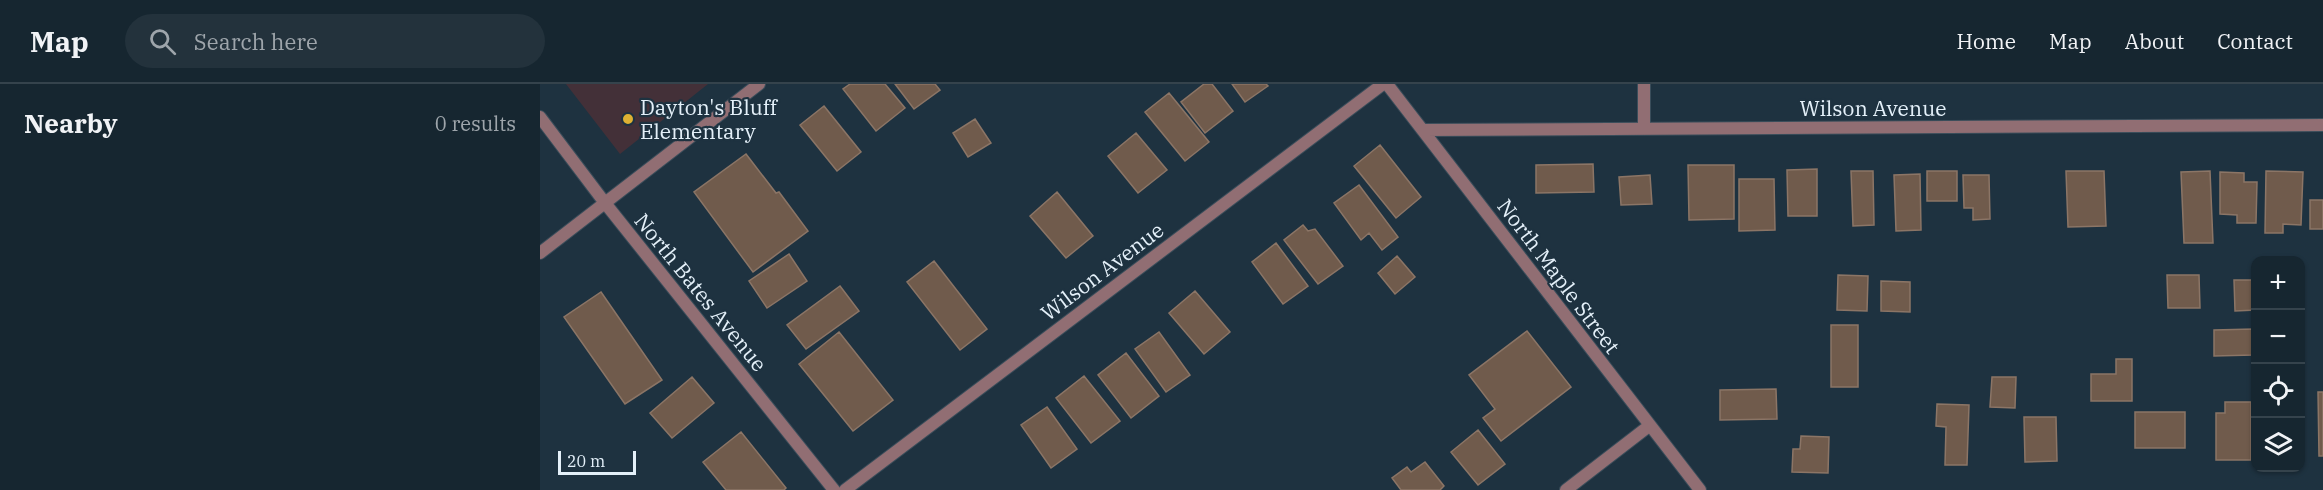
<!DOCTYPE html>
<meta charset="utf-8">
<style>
body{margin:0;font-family:"IBM Plex Serif",serif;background:#23323c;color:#f1f3f6}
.controls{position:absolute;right:18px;bottom:18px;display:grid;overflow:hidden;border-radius:12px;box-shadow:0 2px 4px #0004}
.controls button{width:54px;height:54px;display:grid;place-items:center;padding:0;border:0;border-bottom:2px solid #35434c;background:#162630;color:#f1f3f6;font:30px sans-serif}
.scale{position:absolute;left:18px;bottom:15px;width:78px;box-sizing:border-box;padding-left:6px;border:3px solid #e4f0f9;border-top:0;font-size:16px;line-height:21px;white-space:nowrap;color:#e4f0f9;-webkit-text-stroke:4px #1e3240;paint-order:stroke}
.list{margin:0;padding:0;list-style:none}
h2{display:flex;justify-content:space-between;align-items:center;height:78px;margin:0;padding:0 24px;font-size:26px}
h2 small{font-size:20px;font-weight:400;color:#9ea5ab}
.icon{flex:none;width:33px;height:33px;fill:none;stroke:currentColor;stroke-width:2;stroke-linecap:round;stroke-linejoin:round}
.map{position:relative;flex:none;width:1783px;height:406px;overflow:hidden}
header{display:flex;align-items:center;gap:36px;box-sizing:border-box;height:84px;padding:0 30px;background:#162630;border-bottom:2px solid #35434c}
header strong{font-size:28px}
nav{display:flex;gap:33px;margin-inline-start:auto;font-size:21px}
.search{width:420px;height:54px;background:#23323c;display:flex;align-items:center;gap:15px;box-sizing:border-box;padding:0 21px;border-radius:33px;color:#9ea5ab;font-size:22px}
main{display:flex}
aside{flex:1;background:#162630}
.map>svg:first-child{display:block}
.education{fill:#433038}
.building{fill:#705b4c;stroke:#8b7566;stroke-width:1.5}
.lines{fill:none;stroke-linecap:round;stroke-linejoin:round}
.minor-casing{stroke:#3a4d5a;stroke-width:14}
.minor{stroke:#916e73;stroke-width:12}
.poi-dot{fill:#deb133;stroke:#1e3240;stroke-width:2}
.labels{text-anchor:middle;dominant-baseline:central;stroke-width:4.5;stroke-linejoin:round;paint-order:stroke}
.poi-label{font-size:21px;fill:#e4f0f9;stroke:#1e3240;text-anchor:start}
.street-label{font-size:21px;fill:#e4f0f9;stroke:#1e3240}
</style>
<header>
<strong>Map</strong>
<div class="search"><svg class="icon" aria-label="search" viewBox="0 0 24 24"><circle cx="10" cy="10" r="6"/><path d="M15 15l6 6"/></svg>Search here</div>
<nav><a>Home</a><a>Map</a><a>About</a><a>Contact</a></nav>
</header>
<main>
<aside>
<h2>Nearby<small>0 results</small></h2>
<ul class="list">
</ul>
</aside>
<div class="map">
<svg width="1783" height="406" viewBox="0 0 1783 406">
<rect width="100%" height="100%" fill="#1e3240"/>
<path class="education" d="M26,0h142l-88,70z"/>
<path class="building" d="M310,0h35l20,24 -29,23 -33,-42z
M355,0h40l5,6 -26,19z
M664,0h8l21,27 -28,22 -24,-31z
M692,0h34l2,2 -23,16z
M629,9l40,49 -24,19 -40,-49z
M284,22l37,46 -24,19 -37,-46z
M435,35l16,24 -23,14 -15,-24z
M596,49l31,37 -29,23 -30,-37z
M840,61l41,52 -25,21 -42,-52z
M206,70l30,39 3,-1 29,39 -55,41 -59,-80z
M1053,80l1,28 -58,1v-28z
M1148,81h46v54l-45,1z
M1277,85v47h-29l-1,-46z
M1311,87h22l1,54 -21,1z
M1387,87h30v30h-30z
M1526,87h38l2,55 -38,1z
M1670,87l3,72h-29l-3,-71z
M1726,87l37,1 -2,53 -18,-1v9h-18z
M1680,88l24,1v9h13l-1,41h-19v-8l-17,-1z
M1380,90l1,56 -25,1 -2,-56z
M1110,91l2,29 -31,1 -2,-28z
M1423,91h26l1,44 -17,1v-12h-9z
M1199,95h35l1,51 -36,1z
M819,101l39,52 -16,13 -13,-17 -8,7 -27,-37z
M517,108l36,44 -27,22 -36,-42z
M1770,116h13v29h-13z
M763,141l5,6 7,-2 28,37 -25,18 -34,-44z
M736,159l32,43 -25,18 -31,-42z
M249,170l18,27 -40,27 -18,-27z
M857,172l18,21 -20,17 -17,-21z
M394,177l53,68 -27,21 -53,-68z
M1298,191l30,1 -1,35 -30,-1z
M1627,191h32l1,33h-32z
M1694,196h22v30l-21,1z
M1341,197l29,1v30l-29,-1z
M300,202l19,25 -53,38 -19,-24z
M655,207l35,41 -26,22 -35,-41z
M61,208l61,88 -37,24 -61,-87z
M1291,241h27v62h-27z
M1713,245v26l-39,1v-26z
M987,247l44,56 -70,54 -18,-23 12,-9 -26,-34z
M299,248l54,68 -40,31 -54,-67z
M619,248l31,43 -24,17 -31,-43z
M586,269l33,43 -28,22 -33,-43z
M1576,275h16v42h-41v-27h25z
M544,292l36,45 -29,22 -35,-45z
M152,293l22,26 -42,35 -22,-25z
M1452,293h24l-1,31 -25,-1z
M1236,305l1,30 -57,1v-30z
M1778,308h5v64h-4z
M1685,318h26v58h-35v-47h9z
M1397,320l32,1 -2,60h-22l1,-38 -10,-1z
M507,323l30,42 -26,19 -30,-43z
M1595,328h50v36h-50z
M1484,333h32l1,44 -32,1z
M938,346l27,34 -27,21 -27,-33z
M201,348l45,56 -2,2h-58l-23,-28z
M1261,352l28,1 -1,36 -36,-1 1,-23h7z
M885,378l19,24 -4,4h-39l-9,-12 15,-11 4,5z"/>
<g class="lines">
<defs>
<path id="minor" d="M847,0l313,406
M1104,0v45
M0,33l65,86 229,287
M883,46l900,-5
M0,169l219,-169
M305,406l538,-406
M1026,406l83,-64"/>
</defs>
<use href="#minor" class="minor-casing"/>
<use href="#minor" class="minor"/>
</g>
<circle class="poi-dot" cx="88" cy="35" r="6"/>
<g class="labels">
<g class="poi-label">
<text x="100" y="23">Dayton's Bluff<tspan x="100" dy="24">Elementary</tspan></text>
</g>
<g class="street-label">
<text x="1333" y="24">Wilson Avenue</text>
<text transform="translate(562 187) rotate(-37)">Wilson Avenue</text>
<text transform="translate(1019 192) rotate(53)">North Maple Street</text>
<text transform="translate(161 208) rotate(51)">North Bates Avenue</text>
</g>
</g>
</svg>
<div class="controls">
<button>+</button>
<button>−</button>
<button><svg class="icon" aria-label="locate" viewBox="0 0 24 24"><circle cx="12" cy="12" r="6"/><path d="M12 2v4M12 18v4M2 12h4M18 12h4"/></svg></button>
<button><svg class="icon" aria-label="layers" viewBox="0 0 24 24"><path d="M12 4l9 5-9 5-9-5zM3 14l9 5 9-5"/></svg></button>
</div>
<div class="scale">20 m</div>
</div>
</main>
